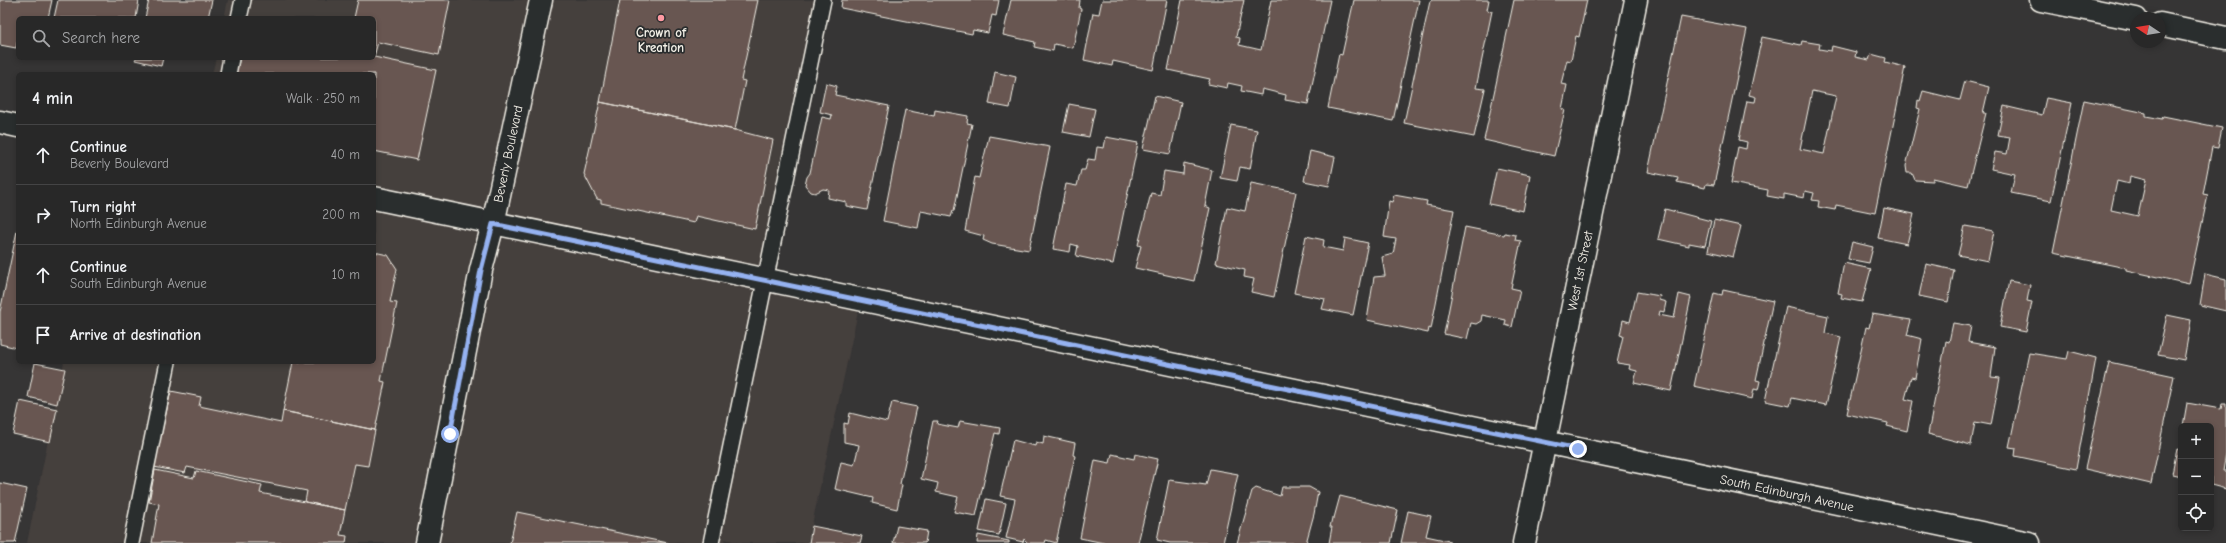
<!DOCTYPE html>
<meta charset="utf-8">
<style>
body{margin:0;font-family:"Comic Neue",sans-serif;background:#343434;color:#f1f3f6}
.controls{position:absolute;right:12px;bottom:12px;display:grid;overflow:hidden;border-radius:6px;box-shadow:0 2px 6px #0003}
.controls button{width:36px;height:36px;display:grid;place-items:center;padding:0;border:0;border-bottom:1px solid #444445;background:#282828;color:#f1f3f6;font:20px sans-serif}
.compass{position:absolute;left:2130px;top:12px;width:36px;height:36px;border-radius:50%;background:#282828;box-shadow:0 2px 6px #0003;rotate:282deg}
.stop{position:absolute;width:12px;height:12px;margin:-9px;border:3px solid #95b2f1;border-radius:50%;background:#fff}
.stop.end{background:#95b2f1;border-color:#fff;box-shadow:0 1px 4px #0008}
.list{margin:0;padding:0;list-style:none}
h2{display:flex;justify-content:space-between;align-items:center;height:52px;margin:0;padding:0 16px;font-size:17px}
h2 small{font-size:13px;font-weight:400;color:#a5a6a8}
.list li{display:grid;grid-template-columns:26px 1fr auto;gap:12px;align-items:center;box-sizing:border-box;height:60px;padding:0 16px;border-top:1px solid #444445}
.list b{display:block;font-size:15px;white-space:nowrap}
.list p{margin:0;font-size:13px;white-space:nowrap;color:#a5a6a8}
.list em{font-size:13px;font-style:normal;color:#a5a6a8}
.icon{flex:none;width:22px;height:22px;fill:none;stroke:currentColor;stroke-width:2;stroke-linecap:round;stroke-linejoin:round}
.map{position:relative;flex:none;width:2226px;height:543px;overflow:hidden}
.search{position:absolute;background:#282828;box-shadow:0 2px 6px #0003;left:16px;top:16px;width:360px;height:44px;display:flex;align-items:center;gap:10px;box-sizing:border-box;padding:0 14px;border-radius:6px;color:#a5a6a8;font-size:15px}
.panel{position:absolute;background:#282828;box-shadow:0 2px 6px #0003;left:16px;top:72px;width:360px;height:292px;border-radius:6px}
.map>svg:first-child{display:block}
.built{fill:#453f3d}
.building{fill:#685751;stroke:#f4f1e8;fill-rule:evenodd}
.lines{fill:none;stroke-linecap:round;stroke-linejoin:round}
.service-casing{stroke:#f4f1e8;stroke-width:18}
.minor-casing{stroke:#f4f1e8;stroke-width:25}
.secondary-casing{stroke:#f4f1e8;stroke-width:25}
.service{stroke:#2a2d2e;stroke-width:15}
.minor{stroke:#2a2d2e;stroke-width:22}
.secondary{stroke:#2a2d2e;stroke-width:22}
.route{stroke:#95b2f1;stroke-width:5}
.poi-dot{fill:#ff9aa2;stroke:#2a2d2e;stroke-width:1.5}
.labels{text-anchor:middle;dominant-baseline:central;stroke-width:3.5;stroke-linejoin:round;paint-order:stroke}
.poi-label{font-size:13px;font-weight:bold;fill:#f4f1e8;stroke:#2a2d2e}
.street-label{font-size:13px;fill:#f4f1e8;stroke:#2a2d2e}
</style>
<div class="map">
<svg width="2226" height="543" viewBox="0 0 2226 543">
<rect width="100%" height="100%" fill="#363535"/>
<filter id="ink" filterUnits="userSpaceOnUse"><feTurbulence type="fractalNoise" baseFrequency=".025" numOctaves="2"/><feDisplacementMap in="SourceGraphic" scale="8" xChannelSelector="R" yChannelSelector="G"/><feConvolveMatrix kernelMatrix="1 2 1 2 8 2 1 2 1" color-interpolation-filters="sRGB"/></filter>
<g filter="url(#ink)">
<path class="built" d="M228,0h595l-60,285 96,22 -51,236h-68l-15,-4 -1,4h-697l37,-181h310v-288h-162l4,-16h158v-40h-150z"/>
<path class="building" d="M0,0h52l-4,18h-30v20l-2,10 -16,-3z
M58,0h81l-3,18h-82z
M149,0h63l-4,18h-63z
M358,0h92l-11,55 -61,-13 -4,15v-39h-20z
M620,0h138l-17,80 4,1 -10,49 -135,-28z
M842,0h157l-3,16 -4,-1 -4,18 -15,-3 -1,4 -131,-26z
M1011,0h69l-1,8 2,1 -8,39 -19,-4 -1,7 -19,-4 1,-5 -32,-7z
M1102,0h65l-14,70 -40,-9 -1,5 -28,-6 9,-47 6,1z
M1182,0h62l-8,37 4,1 -1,7 22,5 10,-50h59l-22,104 -23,-4 1,-5 -24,-6 -1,6 -20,-4 1,-5 -14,-3 -1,5 -19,-4 2,-5 -42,-9z
M1354,0h65l-26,121 -65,-13 11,-54 3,1z
M1433,0h56l-2,10 5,1 -16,77 9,1 -11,48 -70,-14 26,-122z
M1514,0h73l-8,37 -3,-1 -5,25 -4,-1 -6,24 6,1 -5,24 3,1 -11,46 -70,-16z
M1681,17l66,12 -33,156 -8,-1 -1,4 -28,-6 1,-4 -30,-6z
M1762,37l39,8 1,-4 18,3 -1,5 12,2 1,-5 24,6 -1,5 14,3 2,-6 15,4 -1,4 20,5 -30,146 -39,-8 -1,5 -17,-3 1,-6 -7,-1 2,-7 -9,-2 -1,7 -20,-4v5l-17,-3 1,-6 -37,-7 7,-36 8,2 1,-7 -8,-2 8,-39 8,1 1,-5 -7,-2zM1812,91l24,5 -12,58 -24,-5z
M374,57l62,13 -19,90 -43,-9v-77h-138l4,-16z
M136,58h27l-2,8 -26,-6z
M995,72l21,5 -6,31 -21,-4z
M1965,81l24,6 -6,26h3l-18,73 -35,-8v3l-18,-1 -3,-7h-5l-1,-7 14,-57 -3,-1 1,-8 2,1 3,-10 37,9z
M826,83l11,3 -2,9 54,11 -22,104 -21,-4v-4l-18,-4 1,-8 -6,-1 -8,4 -4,-1 -6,-7 2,-8 3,-4 12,-56 9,2 1,-4 -12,-3z
M1155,96l26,6 -11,52 -27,-5z
M2046,98l26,5 -21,98 -40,-8 4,-19 -24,-5 4,-17 12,2 3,-17 -12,-2 6,-29 38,9z
M2084,100l62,13v3l16,3 1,-3 59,12 -4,20 -6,-1 -9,47 5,1 -19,89 -63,-14v-2l-73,-15zM2130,176l16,4 -8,36 -27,-6 6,-29 12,3z
M600,102l135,28 38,10 -18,89 -59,-13 -2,7 -93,-20v-3l-4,-1 -13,-25z
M1069,104l26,5 -6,28 -26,-5z
M905,110l29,6 1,-6 33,6 -1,7 5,1 -18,87h-1l-2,6 -30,-6 -3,17 -35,-7z
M1231,125l26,5 -7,39 -10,-2 -3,14 -17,-3z
M989,136l61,11 -21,103 -37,-6 -9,-4 1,-4 -19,-5 10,-54 4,1z
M1106,137l32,6 -25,121 -37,-8 2,-10 -7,-2 -1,8 -17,-3 13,-65 11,2 4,-16h4l3,-11 7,1 2,-13 7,1z
M1310,151l25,6 -6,29 -25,-5z
M1184,163l28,7 -7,36 5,2 -16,73 -59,-13 6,-22 -3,-1 13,-52 9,2 4,-24 19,3z
M1497,168l33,7 -7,36 -34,-7z
M1251,183l45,9 -22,105 -23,-5 3,-13 -10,-2 1,-7 -29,-7 11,-56 18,4z
M1394,195l33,6 -1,4 28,5 -23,119 -2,-1 -1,5 -61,-13 7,-43 11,-1 -3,-19 11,-3 3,-15 -12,-2 5,-36 3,1z
M1884,208l30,6 -7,30 -29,-6z
M1665,209l46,12 -6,25 -16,-3v3l-31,-7z
M1714,220l27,6 -8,31 -25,-6z
M18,226v118l-1,4 -17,-4v-32z
M1965,226l29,5 -6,30 -30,-6z
M1465,227l39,8 1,-2 11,2 -1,5 6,1 -10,47 9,2 -8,37 -7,-2 1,-5 -24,-5 -1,6 -5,3 -5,-1 -4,16 -23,-5z
M1306,236l18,4 -1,7 20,4 2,-13 23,5 -15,72 -31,-6 3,-10 -31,-6z
M1852,242l21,5 -4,16 -21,-4z
M374,252l14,3 9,14 -7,33 7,1 -16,78 4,1 -10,48 -92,-19 10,-49h81z
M1844,263l27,6 -9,33 -21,-4 1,-4 -4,-1z
M1926,264l28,6 -6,32 -29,-6z
M2205,274l21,5v32l-26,-6z
M2009,281l21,4 -3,16 5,1 -6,30 -26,-5z
M1723,290l50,11 -17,79 4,1 -2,9 -4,-1 -2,10 -58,-13 20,-93 8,2z
M1637,292l23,4 -1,4 7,2 -2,10 -4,-1 -1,4 15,3 5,-24 12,3 -20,94 -37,-8 3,-12 -8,-2 1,-4 -13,-2 6,-27 -3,-1 3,-15 7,2z
M1786,307l42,9 -3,17 16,4 -15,68 -34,-7 -2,8 -25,-5z
M1872,314l39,6 -4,15 15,4 -7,39 -4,-1 -6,22 8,2 -6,30 -20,-5 1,-3 -41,-9 19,-87 3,1z
M2167,315l24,5 -7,40 -26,-5z
M1953,323l18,3 -3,16 27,5 -4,30 9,1 -9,47 -16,-3 -4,23 -43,-11 18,-93 3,1z
M2069,351l27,7 -20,111 -61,-13 1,-8 -7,-1 20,-94 38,6z
M2109,362l65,14 -23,108 -66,-15z
M35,363l30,6 -8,35 -29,-7z
M171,391l30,6 -2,9 82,17 2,-12 92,19 -7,36 -13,-2 -10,46 -40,-8 2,-11 -120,-24 -2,6 -31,-6z
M20,401l37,8 -7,33 -37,-8z
M892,402l25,5 -17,77 2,1 -5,24 -25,-6 1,-5 -38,-9 6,-27 13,3 5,-20 -15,-3v-19l4,1 2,-11 37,9z
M2187,403l34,6 1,-5h4v50l-3,17h3v18l-15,-4v-59h-28z
M933,421h5l-1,3 21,4 2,-7 40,7 -1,6 -4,-1 -19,83 -22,-4 4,-15 -22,-5 2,-9 -17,-4z
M1044,436l31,7 -2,12 2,1 -19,87 -10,-3 -1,3h-17l-4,-4 -1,3 -17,-4 9,-39 -15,-3 13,-56 22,6 1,-4 7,2z
M2177,449l4,1v26l-9,-2z
M1112,454l22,5 1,-5 23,5 -20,84h-34l-24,-5 15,-78 15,3z
M1210,469l28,5 -15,69h-53l-13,-3 12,-60 37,5z
M155,470l39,8 2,-7 66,14 -2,8 85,17 -5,25 7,1 -1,7h-194l7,-39 -10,-2z
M0,483l27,6 -12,54h-15z
M1282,487h27l9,5 -4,22 -8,29h-69l15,-52 4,-3 24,8z
M1340,496l58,14 -7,33h-62l3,-16h-2l2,-9h2z
M986,499l20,4 -7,32 -20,-4z
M1408,511l23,5 -5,20 23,5v2h-48z
M517,512l151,31h-158z
M812,526l50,10 -2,7h-51z
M897,526l30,5 -2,12h-32z
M978,535l31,6v2h-32z"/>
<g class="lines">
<defs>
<path id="service" d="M239,18l4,-18
M228,74l3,-16
M131,543l37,-181
M711,543l112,-543"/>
<path id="minor" d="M2041,0l95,19
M2160,24l66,14
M0,122l18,4
M374,198l1655,345
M1524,543l112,-543"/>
<path id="secondary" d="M427,543l54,-273 12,-46 48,-224"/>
</defs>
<use href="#service" class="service-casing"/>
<use href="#minor" class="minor-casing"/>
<use href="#secondary" class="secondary-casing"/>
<use href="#service" class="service"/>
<use href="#minor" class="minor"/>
<use href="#secondary" class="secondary"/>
</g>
</g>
<g class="lines" filter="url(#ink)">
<path class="route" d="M450,434l31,-164 12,-46 1085,225"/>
</g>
<circle class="poi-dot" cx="661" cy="18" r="4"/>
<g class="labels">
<g class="poi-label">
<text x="661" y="32">Crown of<tspan x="661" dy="15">Kreation</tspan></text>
</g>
<g class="street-label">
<text transform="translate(508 154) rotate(-78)">Beverly Boulevard</text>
<text transform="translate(1580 271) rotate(-78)">West 1st Street</text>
<text transform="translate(1787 493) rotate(12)">South Edinburgh Avenue</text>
</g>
</g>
</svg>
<div class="controls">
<button>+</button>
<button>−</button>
<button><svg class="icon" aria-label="locate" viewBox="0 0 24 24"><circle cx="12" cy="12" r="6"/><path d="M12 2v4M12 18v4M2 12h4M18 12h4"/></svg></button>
</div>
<svg class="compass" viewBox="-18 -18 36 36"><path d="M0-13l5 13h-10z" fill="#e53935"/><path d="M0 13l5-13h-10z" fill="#a5a6a8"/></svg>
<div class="stop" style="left:450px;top:434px"></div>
<div class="stop end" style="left:1578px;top:449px"></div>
<div class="search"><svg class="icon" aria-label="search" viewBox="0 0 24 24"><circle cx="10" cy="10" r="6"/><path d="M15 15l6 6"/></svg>Search here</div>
<section class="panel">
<h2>4 min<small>Walk · 250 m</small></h2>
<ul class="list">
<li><svg class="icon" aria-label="ahead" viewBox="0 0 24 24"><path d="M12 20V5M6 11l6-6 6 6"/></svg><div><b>Continue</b><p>Beverly Boulevard</p></div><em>40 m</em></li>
<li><svg class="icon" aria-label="right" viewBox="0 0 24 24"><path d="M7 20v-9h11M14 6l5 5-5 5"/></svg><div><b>Turn right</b><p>North Edinburgh Avenue</p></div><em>200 m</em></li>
<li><svg class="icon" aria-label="ahead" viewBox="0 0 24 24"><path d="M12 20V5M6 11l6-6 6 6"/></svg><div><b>Continue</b><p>South Edinburgh Avenue</p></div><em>10 m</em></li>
<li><svg class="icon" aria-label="arrive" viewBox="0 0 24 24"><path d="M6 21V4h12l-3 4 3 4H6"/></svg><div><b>Arrive at destination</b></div></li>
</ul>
</section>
</div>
